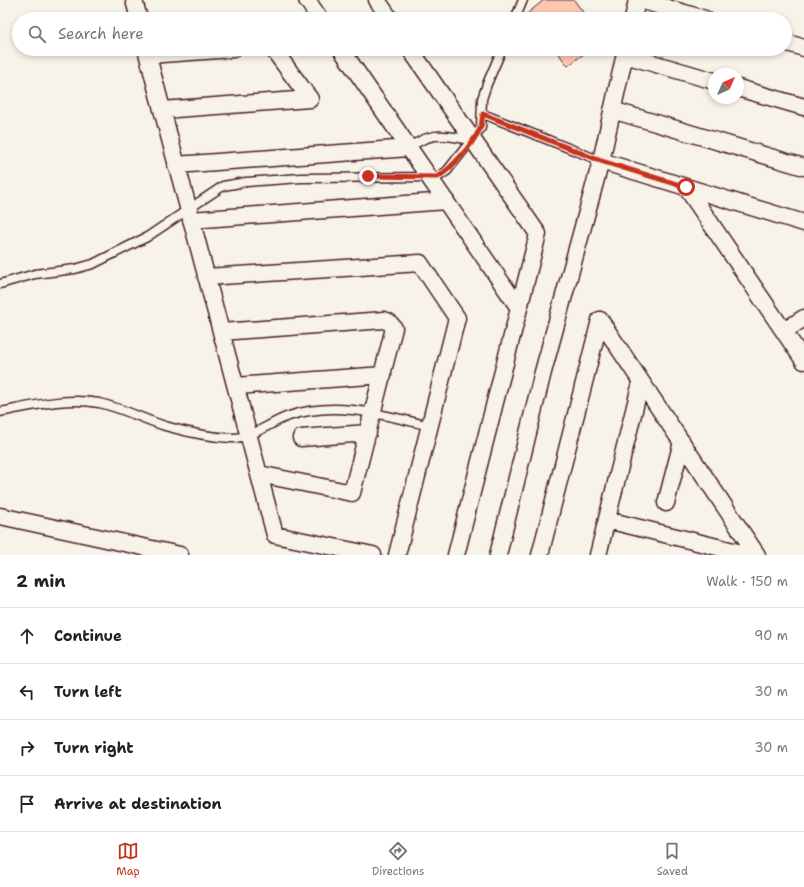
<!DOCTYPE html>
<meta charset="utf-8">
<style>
body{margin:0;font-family:"Shantell Sans",sans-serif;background:#f2f2f2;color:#222}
.compass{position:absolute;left:708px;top:68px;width:36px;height:36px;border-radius:50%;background:#fff;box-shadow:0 2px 6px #0003;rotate:45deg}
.stop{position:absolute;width:12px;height:12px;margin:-9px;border:3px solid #c8321e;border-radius:50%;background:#fff}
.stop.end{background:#c8321e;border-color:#fff;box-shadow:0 1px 4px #0008}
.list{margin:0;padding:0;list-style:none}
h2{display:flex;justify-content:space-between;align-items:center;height:52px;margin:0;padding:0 16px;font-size:17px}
h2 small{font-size:13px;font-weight:400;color:#767676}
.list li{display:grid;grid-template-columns:26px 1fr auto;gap:12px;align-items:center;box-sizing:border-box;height:56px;padding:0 16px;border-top:1px solid #e0e0e0}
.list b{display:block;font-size:15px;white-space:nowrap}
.list em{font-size:13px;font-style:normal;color:#767676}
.icon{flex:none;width:22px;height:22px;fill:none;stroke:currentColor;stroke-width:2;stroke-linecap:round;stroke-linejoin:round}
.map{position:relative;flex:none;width:804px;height:555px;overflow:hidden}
.search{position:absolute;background:#fff;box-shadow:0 2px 6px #0003;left:12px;right:12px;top:12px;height:44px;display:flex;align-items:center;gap:10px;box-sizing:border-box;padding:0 14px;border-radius:22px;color:#767676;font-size:15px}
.sheet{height:276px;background:#fff}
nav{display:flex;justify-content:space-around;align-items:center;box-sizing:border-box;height:56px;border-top:1px solid #e0e0e0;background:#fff;font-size:11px;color:#767676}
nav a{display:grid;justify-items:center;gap:2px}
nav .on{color:#c8321e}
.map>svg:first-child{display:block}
.building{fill:#fec8b0;stroke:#4a1f2b}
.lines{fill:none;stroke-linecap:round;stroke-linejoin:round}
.lane-casing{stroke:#4a1f2b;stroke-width:11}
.street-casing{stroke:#4a1f2b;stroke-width:19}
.lane{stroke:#f7f3e8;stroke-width:8}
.street{stroke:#f7f3e8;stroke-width:16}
.route{stroke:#c8321e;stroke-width:5}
</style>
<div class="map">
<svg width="804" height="555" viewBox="0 0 804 555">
<rect width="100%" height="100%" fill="#f7f3e8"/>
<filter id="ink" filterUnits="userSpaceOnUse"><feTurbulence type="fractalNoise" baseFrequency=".025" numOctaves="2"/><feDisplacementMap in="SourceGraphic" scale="8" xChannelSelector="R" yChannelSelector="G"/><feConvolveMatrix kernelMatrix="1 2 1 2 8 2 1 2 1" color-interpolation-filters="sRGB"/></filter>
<g filter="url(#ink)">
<path class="building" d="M544,0h30l14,19h-56l-4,-6z
M555,49h35l-22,17z"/>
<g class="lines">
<defs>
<path id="lane" d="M515,19l8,-19
M483,114l118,47
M409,148c24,-18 35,-12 63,-8
M0,284l35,-10 40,-5 18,-5 54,-27 76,-51 23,-4 55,-4 137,-1 9,-6 34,-43 1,-29 5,-15 15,-35
M0,412c32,-6 66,-15 99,-9 23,5 44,16 66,23 21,6 43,11 66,12 21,1 39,-16 58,-22 47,-16 95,-1 141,10"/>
<path id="street" d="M134,0l5,19
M307,0l13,19
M377,0l13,19
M640,0l65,19
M633,19l4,-19
M785,42l19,6
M146,49l129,486 98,20
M273,49l37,50
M341,49l178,259
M410,49l128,185 -82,321
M148,55l85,-6
M625,55l89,26
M738,88l66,19
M162,110l148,-11
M612,110l192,57
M601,161l203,62
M176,165l233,-17
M686,187l118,174
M191,220l255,-19
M206,277l214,-14 37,55 -60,237
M600,320l157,235
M784,331l20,-13
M221,332l163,-12 5,2 5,6 -42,165 -93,-19
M236,386l147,-11
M301,438l67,-5
M666,503l16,-61
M0,516l180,39
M607,520l143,35
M498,555l45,-183 58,-211 25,-112
M540,555l60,-235
M598,555l43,-173"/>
</defs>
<use href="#lane" class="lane-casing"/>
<use href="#street" class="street-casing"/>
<use href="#lane" class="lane"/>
<use href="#street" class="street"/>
</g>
</g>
<g class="lines" filter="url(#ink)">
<path class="route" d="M368,176l70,1c16,-11 33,-31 42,-48 2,-4 2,-10 3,-15l118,47 85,26"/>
</g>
</svg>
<svg class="compass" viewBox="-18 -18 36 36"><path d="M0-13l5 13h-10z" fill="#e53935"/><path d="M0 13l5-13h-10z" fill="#767676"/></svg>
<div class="stop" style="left:686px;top:187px"></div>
<div class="stop end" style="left:368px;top:176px"></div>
<div class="search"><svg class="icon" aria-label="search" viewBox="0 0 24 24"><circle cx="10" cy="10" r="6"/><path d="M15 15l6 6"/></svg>Search here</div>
</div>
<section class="sheet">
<h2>2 min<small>Walk · 150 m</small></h2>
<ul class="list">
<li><svg class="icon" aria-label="ahead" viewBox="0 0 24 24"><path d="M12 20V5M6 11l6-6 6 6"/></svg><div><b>Continue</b></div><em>90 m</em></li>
<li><svg class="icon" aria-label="left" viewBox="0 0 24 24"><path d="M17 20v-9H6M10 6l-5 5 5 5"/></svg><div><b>Turn left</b></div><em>30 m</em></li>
<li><svg class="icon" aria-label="right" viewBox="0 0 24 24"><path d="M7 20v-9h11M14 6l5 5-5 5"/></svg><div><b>Turn right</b></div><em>30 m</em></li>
<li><svg class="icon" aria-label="arrive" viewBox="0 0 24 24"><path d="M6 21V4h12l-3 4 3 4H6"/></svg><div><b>Arrive at destination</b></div></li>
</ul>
</section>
<nav>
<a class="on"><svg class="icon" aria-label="map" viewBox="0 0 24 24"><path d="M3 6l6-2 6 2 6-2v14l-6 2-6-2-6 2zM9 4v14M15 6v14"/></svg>Map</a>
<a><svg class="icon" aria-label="directions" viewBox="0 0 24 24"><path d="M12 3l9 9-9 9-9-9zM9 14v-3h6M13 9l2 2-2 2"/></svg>Directions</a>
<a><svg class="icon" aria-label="saved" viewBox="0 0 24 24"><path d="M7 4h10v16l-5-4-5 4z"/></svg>Saved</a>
</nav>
